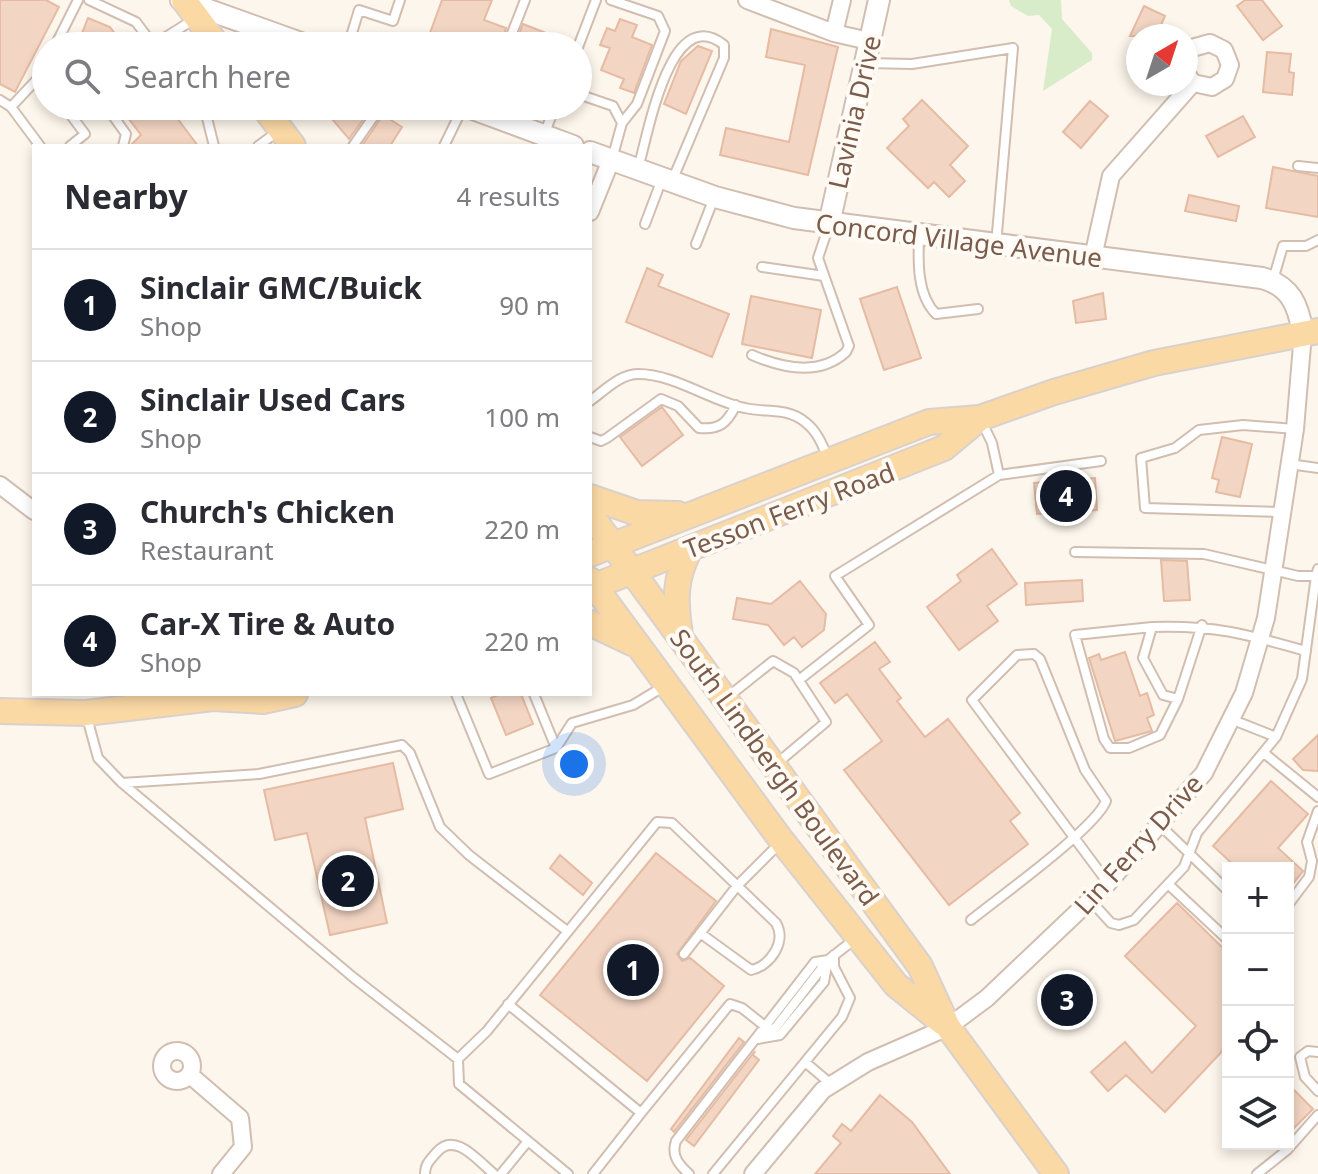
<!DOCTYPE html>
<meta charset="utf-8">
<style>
body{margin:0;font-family:"Noto Sans",sans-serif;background:#f7f7f7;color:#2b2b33}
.controls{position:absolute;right:24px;bottom:24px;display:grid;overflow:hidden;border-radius:0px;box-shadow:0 4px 12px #0003}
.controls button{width:72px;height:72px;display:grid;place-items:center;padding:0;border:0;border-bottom:2px solid #e1e1e2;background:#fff;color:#2b2b33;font:40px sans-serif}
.compass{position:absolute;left:1126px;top:24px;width:72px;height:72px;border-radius:50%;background:#fff;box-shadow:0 4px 12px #0003;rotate:39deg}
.you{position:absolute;left:574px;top:764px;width:28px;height:28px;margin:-20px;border:6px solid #fff;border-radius:50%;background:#1a73e8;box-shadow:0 0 0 12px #1a73e833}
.badge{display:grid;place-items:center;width:52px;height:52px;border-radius:50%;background:#111827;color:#fff;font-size:26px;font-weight:700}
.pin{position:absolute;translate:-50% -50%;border:4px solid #fff;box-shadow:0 2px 8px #0006}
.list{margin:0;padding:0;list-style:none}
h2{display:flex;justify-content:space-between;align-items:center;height:104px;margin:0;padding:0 32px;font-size:34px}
h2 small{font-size:26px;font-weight:400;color:#7c7c81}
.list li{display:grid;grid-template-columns:52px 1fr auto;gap:24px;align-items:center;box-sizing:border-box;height:112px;padding:0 32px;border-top:2px solid #e1e1e2}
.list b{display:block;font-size:30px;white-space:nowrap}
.list p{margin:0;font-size:26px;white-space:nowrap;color:#7c7c81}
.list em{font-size:26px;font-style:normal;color:#7c7c81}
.icon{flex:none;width:44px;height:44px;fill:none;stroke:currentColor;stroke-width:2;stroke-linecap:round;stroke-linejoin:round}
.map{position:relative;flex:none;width:1318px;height:1174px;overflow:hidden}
.search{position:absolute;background:#fff;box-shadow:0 4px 12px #0003;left:32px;top:32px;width:560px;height:88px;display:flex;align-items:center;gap:20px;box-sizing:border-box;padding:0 28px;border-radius:44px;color:#7c7c81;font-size:30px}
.panel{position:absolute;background:#fff;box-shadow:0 4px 12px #0003;left:32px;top:144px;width:560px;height:552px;border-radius:0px}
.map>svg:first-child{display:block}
.green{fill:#d8ecc9}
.building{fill:#f3d5c3;stroke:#e6bba3;stroke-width:2}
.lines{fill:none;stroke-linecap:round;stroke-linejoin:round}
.service-casing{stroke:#d1beb0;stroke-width:12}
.minor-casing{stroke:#d1beb0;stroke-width:20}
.tertiary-casing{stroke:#d1beb0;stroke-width:24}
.primary-casing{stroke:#dad1cd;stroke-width:28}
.service{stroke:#fff;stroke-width:8}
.minor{stroke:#fff;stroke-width:16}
.tertiary{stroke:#fff;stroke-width:20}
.primary{stroke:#fbd9a5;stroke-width:24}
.labels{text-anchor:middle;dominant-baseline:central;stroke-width:8;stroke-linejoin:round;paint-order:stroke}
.street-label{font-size:26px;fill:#7a5c4d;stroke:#fffaf3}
</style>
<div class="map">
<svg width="1318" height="1174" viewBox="0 0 1318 1174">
<rect width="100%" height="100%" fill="#fdf6ec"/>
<path class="green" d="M1009,0h52l1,19 30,34v7l-49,31 9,-62 -13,-14 -11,1 -17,-10z"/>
<path class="building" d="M0,0h46l13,7 -44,85 -15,-8z
M442,0h50l-8,20 22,8 -6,18h-41l-29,-13z
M1245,0h17l20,26 -19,14 -26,-34z
M1144,6l21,10 -9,20h-26z
M88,18l22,9 14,19h-47z
M620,19l17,6 -5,12 20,8 -18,48 -14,-5 4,-9 -23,-9 9,-22 -10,-3 7,-17 8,3z
M523,24l49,19 -1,3h-56z
M771,29l67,18 -30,128 -88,-20 6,-27 63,14 16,-77 -39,-8z
M698,46l14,5 -26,63 -22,-10 17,-43z
M1267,52l24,2 -2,18 5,1 -2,22 -29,-3z
M922,100l46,46 -18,19 15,16 -16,16 -15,-15 -6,6 -41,-40 22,-22 -6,-7z
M1090,101l18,15 -27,32 -18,-16z
M119,106h49l30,40h-68l11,-11z
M321,106h48l3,1 -23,32z
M383,115l19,12 -12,19h-28z
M1243,116l12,21 -37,20 -12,-21z
M1273,167l45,9v41l-52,-9z
M1189,195l50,11 -3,15 -51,-10z
M647,268l16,7 -5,11 71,28 -17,43 -86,-35z
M897,287l24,71 -37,12 -24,-71z
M1103,293l3,26 -30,4 -3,-22z
M751,296l70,14 -9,48 -70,-14z
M662,407l21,28 -41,31 -22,-29z
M1222,437l30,7 -12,53 -24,-5 3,-12 -7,-2z
M1095,478l2,32 -60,4 -3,-31z
M992,549l25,35 -30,22 11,15 -39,29 -32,-43 34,-26 -4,-6z
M1161,560l26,1 3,39 -26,1z
M1082,580l1,21 -57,4 -1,-22z
M800,581l26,33 -2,16 -22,17 -8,-10 -10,8 -16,-20 -35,-6 4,-21 34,6z
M875,642l15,20 -11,7 22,29 -4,3 28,36 23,-18 72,94 -10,8 18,23 -79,61 -105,-135 38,-29 -35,-47 -12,9 -15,-20z
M1125,652l15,44 7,-3 7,22 -7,3 5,13 -37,10 -26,-83 10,-4 2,6z
M500,694h21l12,30 -27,11 -15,-37z
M1318,735v36l-15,-1 -10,-11z
M393,763l10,46 -38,9 22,105 -57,12 -23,-102 -32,7 -11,-50z
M1271,781l37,33 -30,34 25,23 -15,19v-22h-51l-24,-22z
M656,853l60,48 -39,53 5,7 8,-3 34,28 -77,95 -107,-86z
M560,855l32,28 -9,12 -33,-27z
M1177,903l51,50v92l-63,67 -39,-37 -18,16 -17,-19 34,-30 27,31 44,-47 -71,-70z
M1071,978l18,25 -26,19 -18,-25z
M739,1038l5,4 -70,90 -3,-3z
M755,1051l-2,4 6,5 -65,86 -8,-6z
M1288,1084l25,25 -25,25z
M880,1095l32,27 38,52h-135l26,-31 -8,-7 9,-12 9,7z"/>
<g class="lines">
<defs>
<path id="service" d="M89,0l47,22 18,24
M611,0l47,16 7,15 -28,73 -15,19 -10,36
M153,45l40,-25
M55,46l23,-46
M348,46l11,-36 34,11 7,-21
M507,46l18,-46
M578,47l18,-47
M866,63l46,1 101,-16 -17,197
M46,64l-5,11 5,7
M578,94l35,12 9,17
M0,100l11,7 29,39
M64,106l21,28 -15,12
M106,106l20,28 -3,12
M199,106l7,8 8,32
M11,107l30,-32
M206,114l11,-8
M544,135l11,-29
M258,146l22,-16
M353,146l28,-40
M444,146l19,-39
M1298,166l20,2
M638,168c9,-27 31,-168 86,-123v13l-52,123
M645,224l17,-45
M919,237c-1,25 -2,58 17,77l42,-5
M696,244l18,-46
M762,267l62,9
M1273,280l10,-34h23l12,-6
M752,355c30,13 67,22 94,-3l3,-6 -31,-88 11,-33
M590,401c14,-10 30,-27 48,-27 37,0 72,27 107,34 21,5 42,-1 60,14 12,9 17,22 23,36
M590,437l11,4 6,-3 54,-39 17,7 21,22c21,2 28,-5 37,-23
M1289,464l29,4
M999,475l102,-14
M1282,512l-137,-4 -4,-50 34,-10 24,-18 44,-5 52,4
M1075,552l129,2 94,22h18l2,-7
M1202,625l-24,74 -15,-4 -20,-37 9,-31c64,-2 94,7 154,24
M1152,627l-77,8 29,104 6,9h19l31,-13 18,-36
M799,680l70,-55 -34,-49 164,-101 -7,-32 -11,-23
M456,694l33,80 67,-26 16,-25 61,-18 30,-18
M534,694l22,54
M729,696l44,-35 21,12 32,49 -51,43
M86,714l12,44 24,25 232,195 104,81 29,-28 170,-209 15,1 104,100c11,19 -6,43 -25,47l-51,-37
M1233,720l43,17
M1264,753l54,44
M122,783l137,-9 143,-29 8,8 30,74 29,28 98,76
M1161,826l67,65
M1168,884l60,56
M1090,900l21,23 8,2 15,-5 50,-53 13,-34 79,-96 26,-58 14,-103
M1288,905l21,-28 3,-16 -5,-19 11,-31
M971,920c27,-22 125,-92 135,-119l-21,-31 -45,-111 -6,-5 -17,1 -45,45 101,136 35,47
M684,954l53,-68 42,-42
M508,1004l133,109 -48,61
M763,1035l13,-8 52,-67 27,-21
M1318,1052l-10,-1 -8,6 5,20 13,14
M458,1059l1,25 109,90
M805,1062l26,22
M641,1113l89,-109 12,4 24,19
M425,1174c0,-10 5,-14 12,-22 18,-21 41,9 57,22
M501,1174l27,-33
M689,1174c-11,-10 -18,-19 -13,-33l139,-179 13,-2 -4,22 -44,53 -22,4
M713,1174l129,-157 8,-19 -16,-31v-12
M1257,1174l30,-24 31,-35"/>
<path id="minor" d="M747,0l87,33 35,8
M834,33l8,-33
M1186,58l6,-10 18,-5 14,7 6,15 -5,14 -13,8 -19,-4 -7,-10
M590,212l21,-52
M1093,257l18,-81 82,-93
M0,485l34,26
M162 1066a15 15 0 1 1 30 0a15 15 0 1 1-30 0Z
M190,1075l50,43 3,29 -22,27
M753,1174l70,-84 45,-28 80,-35 39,-29 121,-115 96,-110 40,-80 22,-75 29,-189 8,-96"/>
<path id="tertiary" d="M181,0l128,46
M465,106l108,40
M590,152l125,45 79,21 468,60c29,8 36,27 41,55
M829,224l50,-224"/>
<path id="primary" d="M184,0l34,46
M263,106l30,40
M590,497l47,16 41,1
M590,514l330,452 28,61 108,147
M590,554l339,-132 51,-4 74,-26 100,-29 164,-32
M590,580l192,261 114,144 47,38
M590,588l354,-140 36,-30
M590,623l42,20
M680,635c-5,-34 -6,-56 10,-86
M0,711l86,2 127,-15 50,3 32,-7"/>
</defs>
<use href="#service" class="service-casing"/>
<use href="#minor" class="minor-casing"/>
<use href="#tertiary" class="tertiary-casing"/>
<use href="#primary" class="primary-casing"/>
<use href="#service" class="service"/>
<use href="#minor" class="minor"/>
<use href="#tertiary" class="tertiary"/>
<use href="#primary" class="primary"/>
</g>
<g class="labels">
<g class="street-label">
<text transform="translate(854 112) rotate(-77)">Lavinia Drive</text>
<text transform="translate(959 240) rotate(7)">Concord Village Avenue</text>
<text transform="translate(789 510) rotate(-21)">Tesson Ferry Road</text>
<text transform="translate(775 767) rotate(54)">South Lindbergh Boulevard</text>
<text transform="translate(1138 844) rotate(-48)">Lin Ferry Drive</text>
</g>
</g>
</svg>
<div class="controls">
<button>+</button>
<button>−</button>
<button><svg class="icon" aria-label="locate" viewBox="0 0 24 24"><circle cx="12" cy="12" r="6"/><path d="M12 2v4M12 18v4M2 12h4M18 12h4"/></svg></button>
<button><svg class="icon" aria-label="layers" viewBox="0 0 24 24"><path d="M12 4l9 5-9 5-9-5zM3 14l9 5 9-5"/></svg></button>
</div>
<svg class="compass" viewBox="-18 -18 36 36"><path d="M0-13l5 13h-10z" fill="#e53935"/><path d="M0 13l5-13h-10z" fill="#7c7c81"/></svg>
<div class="you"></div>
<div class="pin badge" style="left:633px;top:970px">1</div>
<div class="pin badge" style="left:348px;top:881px">2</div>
<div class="pin badge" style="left:1067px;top:1000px">3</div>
<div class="pin badge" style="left:1066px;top:496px">4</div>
<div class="search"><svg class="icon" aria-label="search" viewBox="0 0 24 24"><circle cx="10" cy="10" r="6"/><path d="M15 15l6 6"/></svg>Search here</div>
<section class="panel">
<h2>Nearby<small>4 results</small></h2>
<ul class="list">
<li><span class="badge">1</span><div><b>Sinclair GMC/Buick</b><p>Shop</p></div><em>90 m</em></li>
<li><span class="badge">2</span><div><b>Sinclair Used Cars</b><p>Shop</p></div><em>100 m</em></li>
<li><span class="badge">3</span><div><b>Church's Chicken</b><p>Restaurant</p></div><em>220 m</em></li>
<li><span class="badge">4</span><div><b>Car-X Tire &amp; Auto</b><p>Shop</p></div><em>220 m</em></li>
</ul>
</section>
</div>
